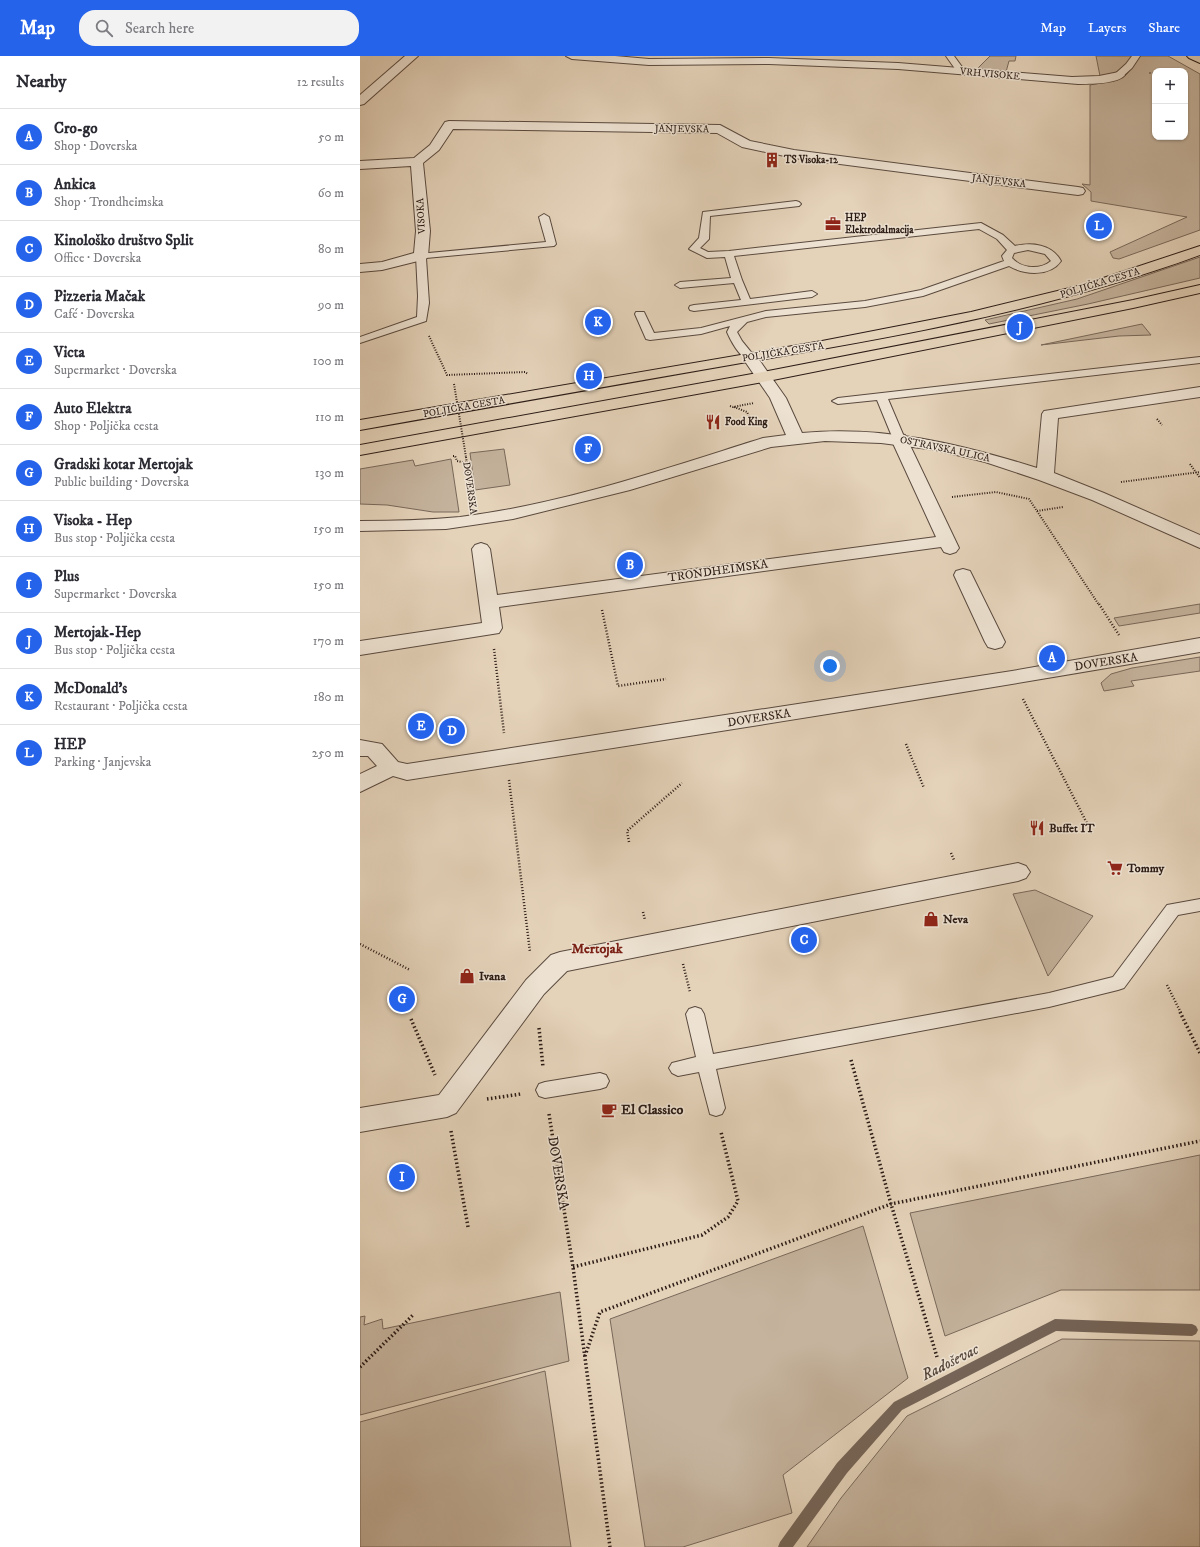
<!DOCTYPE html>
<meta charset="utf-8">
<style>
body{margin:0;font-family:"IM FELL DW Pica",serif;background:#f2f2f3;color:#2b2b33}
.controls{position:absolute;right:12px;top:12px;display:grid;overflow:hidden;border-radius:8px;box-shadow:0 1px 3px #0004}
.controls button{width:36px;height:36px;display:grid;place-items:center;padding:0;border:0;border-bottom:1px solid #e1e1e2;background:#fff;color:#2b2b33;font:20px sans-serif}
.you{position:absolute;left:470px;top:610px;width:14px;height:14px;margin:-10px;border:3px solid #fff;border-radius:50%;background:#1a73e8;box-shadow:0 0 0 6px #1a73e833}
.badge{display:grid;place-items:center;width:26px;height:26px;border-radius:50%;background:#2563eb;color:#fff;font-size:13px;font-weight:700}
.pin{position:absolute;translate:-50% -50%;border:2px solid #fff;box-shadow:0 1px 4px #0006}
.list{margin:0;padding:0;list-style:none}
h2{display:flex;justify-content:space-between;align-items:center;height:52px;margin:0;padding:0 16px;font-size:17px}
h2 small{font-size:13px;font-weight:400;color:#7c7c81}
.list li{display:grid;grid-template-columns:26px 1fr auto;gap:12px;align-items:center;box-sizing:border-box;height:56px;padding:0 16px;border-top:1px solid #e1e1e2}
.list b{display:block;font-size:15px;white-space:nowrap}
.list p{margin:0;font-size:13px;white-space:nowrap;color:#7c7c81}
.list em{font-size:13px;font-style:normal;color:#7c7c81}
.icon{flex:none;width:22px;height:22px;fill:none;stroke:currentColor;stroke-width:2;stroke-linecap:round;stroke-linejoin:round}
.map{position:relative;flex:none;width:840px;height:1491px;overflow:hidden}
header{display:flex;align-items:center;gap:24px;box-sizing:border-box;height:56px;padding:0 20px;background:#2563eb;color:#fff}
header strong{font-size:19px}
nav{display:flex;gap:22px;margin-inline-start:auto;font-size:14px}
.search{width:280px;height:36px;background:#f2f2f3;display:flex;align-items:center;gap:10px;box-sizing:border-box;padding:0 14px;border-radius:16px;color:#7c7c81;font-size:15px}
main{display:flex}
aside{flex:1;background:#fff}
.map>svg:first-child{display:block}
.green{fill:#c5b39d;stroke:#78685a;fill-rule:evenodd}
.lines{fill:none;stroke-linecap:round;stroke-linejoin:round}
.stream{fill:#756457;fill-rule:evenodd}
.service-casing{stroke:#5a4a3f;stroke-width:2}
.pedestrian-casing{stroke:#5a4a3f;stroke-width:2}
.minor-casing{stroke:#5a4a3f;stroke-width:2}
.primary-casing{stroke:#2c1c16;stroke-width:2}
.trunk-casing{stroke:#2c1c16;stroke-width:2}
.path-far3{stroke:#2c1c16;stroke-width:1.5;stroke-dasharray:0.5 1;stroke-linecap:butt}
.path-far2{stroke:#2c1c16;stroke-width:2;stroke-dasharray:1 1.5;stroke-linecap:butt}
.path-far1{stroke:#2c1c16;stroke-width:2.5;stroke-dasharray:1 2;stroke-linecap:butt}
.path{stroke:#2c1c16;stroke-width:3.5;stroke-dasharray:1.5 2.5;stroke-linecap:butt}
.service{fill:#ede2d2;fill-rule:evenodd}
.pedestrian{fill:#ede2d2;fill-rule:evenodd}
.minor{fill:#ede2d2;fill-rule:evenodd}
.primary{fill:#e4d2b9;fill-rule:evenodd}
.trunk{fill:#e4d2b9;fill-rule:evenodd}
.path-bridge{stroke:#2c1c16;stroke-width:2;stroke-dasharray:1 1.5;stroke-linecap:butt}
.labels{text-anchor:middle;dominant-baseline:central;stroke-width:3;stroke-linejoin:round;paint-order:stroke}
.far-street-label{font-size:10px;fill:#2c1c16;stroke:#ede2d2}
.far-poi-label{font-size:10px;font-weight:bold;fill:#2c1c16;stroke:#ede2d2;text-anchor:start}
.street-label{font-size:12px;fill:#2c1c16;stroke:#ede2d2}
.poi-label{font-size:12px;font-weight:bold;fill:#2c1c16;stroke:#ede2d2;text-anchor:start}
.quarter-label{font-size:14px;font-weight:bold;fill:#7a1f14;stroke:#ede2d2}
.near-poi-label{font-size:14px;font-weight:bold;fill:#2c1c16;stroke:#ede2d2;text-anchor:start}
.near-street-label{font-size:14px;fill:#2c1c16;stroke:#ede2d2}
.near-water-label{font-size:16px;font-style:italic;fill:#56463c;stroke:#ede2d2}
</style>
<header>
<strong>Map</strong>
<div class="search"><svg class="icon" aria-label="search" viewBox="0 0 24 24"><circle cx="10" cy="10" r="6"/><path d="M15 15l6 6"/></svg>Search here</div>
<nav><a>Map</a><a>Layers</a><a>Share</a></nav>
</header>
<main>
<aside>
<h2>Nearby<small>12 results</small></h2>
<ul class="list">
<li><span class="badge">A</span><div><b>Cro-go</b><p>Shop · Doverska</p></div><em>50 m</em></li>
<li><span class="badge">B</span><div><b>Ankica</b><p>Shop · Trondheimska</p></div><em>60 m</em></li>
<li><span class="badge">C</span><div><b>Kinološko društvo Split</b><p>Office · Doverska</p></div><em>80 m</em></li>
<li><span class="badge">D</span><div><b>Pizzeria Mačak</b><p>Café · Doverska</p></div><em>90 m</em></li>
<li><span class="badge">E</span><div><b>Victa</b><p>Supermarket · Doverska</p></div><em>100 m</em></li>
<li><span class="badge">F</span><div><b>Auto Elektra</b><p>Shop · Poljička cesta</p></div><em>110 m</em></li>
<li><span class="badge">G</span><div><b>Gradski kotar Mertojak</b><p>Public building · Doverska</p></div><em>130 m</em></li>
<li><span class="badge">H</span><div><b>Visoka - Hep</b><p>Bus stop · Poljička cesta</p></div><em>150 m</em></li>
<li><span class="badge">I</span><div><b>Plus</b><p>Supermarket · Doverska</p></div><em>150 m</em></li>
<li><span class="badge">J</span><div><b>Mertojak-Hep</b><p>Bus stop · Poljička cesta</p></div><em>170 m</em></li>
<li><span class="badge">K</span><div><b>McDonald's</b><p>Restaurant · Poljička cesta</p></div><em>180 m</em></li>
<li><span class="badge">L</span><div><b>HEP</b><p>Parking · Janjevska</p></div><em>250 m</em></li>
</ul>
</aside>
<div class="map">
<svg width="840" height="1491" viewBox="0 0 840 1491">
<rect width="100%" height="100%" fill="#e4d2b9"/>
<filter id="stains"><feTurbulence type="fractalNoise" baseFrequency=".005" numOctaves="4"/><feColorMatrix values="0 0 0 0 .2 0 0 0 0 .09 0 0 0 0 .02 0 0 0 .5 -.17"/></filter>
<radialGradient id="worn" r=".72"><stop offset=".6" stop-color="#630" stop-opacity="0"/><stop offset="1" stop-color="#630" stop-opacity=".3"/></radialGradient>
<path class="green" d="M630,0h26l-1,5h-6l-3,11 -28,-4z
M736,0h36c-10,14 -14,19 -32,20z
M780,0h28l32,18v156l-81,29 -6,-1 -3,-6 77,-35 -96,-16v-9l-9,-8 8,1v-100l28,-5 9,-6zM795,15h30v66h-30z
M840,201v21l-112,26 -99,20 -4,-4 92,-21z
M782,268l9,11 -32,1 -78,9z
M144,393l6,36 -35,5 -5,-37z
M91,403l8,53h-26l-46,-7 -27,-1v-35l53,-9 2,6z
M840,548v9l-81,13 -5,-8z
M840,601v14l-69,10 3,5 -30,5 -3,-8 10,-9 21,-6z
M675,834l58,26 -45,60 -35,-82z
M840,1099v135h-139l-116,46 -35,-123z
M503,1170l45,152 -125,97 9,38 -109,34h-38l-35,-228z
M200,1236l9,69 -209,54v-98l5,-1 -1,9 18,-6 1,10z
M702,1283l138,2v206h-393l34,-49 66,-82z
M185,1315l26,176h-211v-125z"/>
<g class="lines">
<path class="stream" d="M695,1263l137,5 4,2 2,4 -2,4 -4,2 -136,-5 -154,79 -55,63 -54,74h-15l2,-5 57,-79 57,-61z"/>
<defs>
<path id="service" d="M586,0h8l11,15 -1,2h-6z
M772,0h8l-8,12 -10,9h-6v-4l10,-9z
M436,145l3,1 2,2 -2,2 -89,10 -1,23 -9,9 8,4 21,-1 252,-28 22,12 12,11c16,-4 37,-2 46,15 -11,16 -37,14 -52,5l-86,30 -58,11 -99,10 -19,5 -10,10 5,9 13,16 -5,3c-10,-2 -19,-19 -23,-28l3,-6 -29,8 -51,6 -4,-1 -11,-25 1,-2h8l10,21 47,-5 65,-17 99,-10 56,-11 83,-29 -2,-5 5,-6 -10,-11 -18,-10 -245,27 8,24 8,19 62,-8 5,3 -5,3 -118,14 -4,-1 -1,-2 1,-2 4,-1 47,-5 -7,-17 -54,5 -5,-3 5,-3 51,-4 -6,-21 -18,1 -18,-9 10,-11 4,-26zM668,194l17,4 6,7c-11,9 -29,8 -39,-3l2,-5z
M184,158l5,3 7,27 -2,2 -128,12 3,45 -3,18 -66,22v-6l57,-20 1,-21 -2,-40 2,-2 128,-12 -7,-25z
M840,301v6l-312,36 17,40 -2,2h-8l-2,-2 -16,-39 -39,4 -6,-3 6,-3z
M840,843v12l-22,4 -54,73 -6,2 -69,17 -333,62 9,39 -3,6 -6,2 -6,-2 -11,-42 -21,4 -6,-3 -3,-5 3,-5 24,-6 -10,-43 3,-5 6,-2 6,2 3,5 9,40 336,-61 64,-16 54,-72z
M240,1017l6,2 3,6 -3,6 -6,2 -55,9 -6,-2 -3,-6 3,-6 6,-2z"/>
<path id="pedestrian" d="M539,378l6,1 2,4 52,109 -3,4 -6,2 -6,-2 -3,-5 -442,60 3,21 -3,5 -139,22v-14l122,-18 -10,-74 3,-4 6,-2 6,2 3,4 7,46 439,-58 -45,-98 2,-4z
M603,513l7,2 2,4 33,67 -3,5 -7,2 -7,-2 -3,-5 -31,-67 2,-4z
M658,807l8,3 4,6 -4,6 -8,3 -451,90 -23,23 -88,119 -9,4 -87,15v-24l79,-13 87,-115 25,-25 9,-3z"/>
<path id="minor" d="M45,0h13l-54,48 -4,1v-10z
M206,0h49l34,3 120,-1 129,5 174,14 27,-1 20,-4 4,1 2,2c-7,9 -35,9 -47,9l-180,-15 -129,-5 -120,1 -77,-6z
M89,65l271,4 30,16 44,9 284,37 5,1 2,3 -2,3 -5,1 -284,-37 -52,-11 -25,-14 -264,-4 -14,21 -16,13 7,68 -2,25 -2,3 -44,11 -22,2v-8l22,-2 32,-9 2,-22 -5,-65 -51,3v-8l54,-3 16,-13 15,-23z
M390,296l5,2 31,44 16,35c80,-8 159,11 235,35l5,-54 2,-3 156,-24v10l-142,21 -4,55 50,20 96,42v13l-108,-48 -53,-20 -54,-18 -49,-12 -55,-7 -56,-2 -54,6 -141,43 -117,29 -67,10 -86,2v-10c33,0 67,-1 100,-4 104,-13 204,-48 303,-79l23,-3 -16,-37 -28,-41 3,-3z
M840,582v14c-264,46 -528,87 -793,128l-14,-4 -33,16v-18l17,-8 -9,-10h-8v-16l22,4 16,18 9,2 605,-93z"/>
<path id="primary" d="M840,190v9c-147,54 -299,81 -453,107 -129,22 -258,45 -387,68v-10l462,-79 149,-29 111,-27z
M840,229v8l-67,15 -370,74 -403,73v-10l403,-73 370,-72z"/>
<path id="trunk" d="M827,0h13v7l-11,-5z"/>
</defs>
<use href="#service" class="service-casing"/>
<use href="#pedestrian" class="pedestrian-casing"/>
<use href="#minor" class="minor-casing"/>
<use href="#primary" class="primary-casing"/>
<use href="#trunk" class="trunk-casing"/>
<path class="path-far3" d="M789,17h6"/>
<path class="path-far2" d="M69,280l18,39 78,-3 3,2
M370,350l3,1 21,-4
M374,351l13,5 5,11 -1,2
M797,363l5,6
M93,400h2l2,5 11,2
M106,401l6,43
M830,408l10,14
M761,426l79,-10
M592,441l44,-5 33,7 8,12 26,-4
M677,455l62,94"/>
<path class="path-far1" d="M739,548l20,31
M242,554l16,76 48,-7
M134,593l10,84
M663,643l70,136
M546,688l18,44
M149,724l21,172
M269,786l-2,-11 55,-48
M591,797l3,7
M283,856l2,8
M0,888l50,26
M323,908l7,28
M807,929l14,28"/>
<path class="path" d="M820,956l20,41
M51,963l24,56
M179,972l4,39
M491,1004l40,144 46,153
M127,1043l34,-5
M189,1058l24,153 37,280
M91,1075l17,96
M213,1211l129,-32 26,-18 10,-16 -17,-69
M225,1300l15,-44 291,-108 309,-63
M0,1311l53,-52"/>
<use href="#service" class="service"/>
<use href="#pedestrian" class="pedestrian"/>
<use href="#minor" class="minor"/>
<use href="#primary" class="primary"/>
<use href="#trunk" class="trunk"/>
<path class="path-bridge" d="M94,328l12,73"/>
</g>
<defs>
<symbol id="building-bare" viewBox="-9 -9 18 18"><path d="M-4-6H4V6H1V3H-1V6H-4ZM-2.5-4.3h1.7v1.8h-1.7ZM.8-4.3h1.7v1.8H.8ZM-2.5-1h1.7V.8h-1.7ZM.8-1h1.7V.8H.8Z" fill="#8f2418" stroke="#ede2d2" stroke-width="2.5" paint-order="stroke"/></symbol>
<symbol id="office-bare" viewBox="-9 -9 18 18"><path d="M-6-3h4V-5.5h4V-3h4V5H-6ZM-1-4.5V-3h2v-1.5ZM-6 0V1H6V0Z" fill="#8f2418" stroke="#ede2d2" stroke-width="2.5" paint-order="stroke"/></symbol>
<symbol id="restaurant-bare" viewBox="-9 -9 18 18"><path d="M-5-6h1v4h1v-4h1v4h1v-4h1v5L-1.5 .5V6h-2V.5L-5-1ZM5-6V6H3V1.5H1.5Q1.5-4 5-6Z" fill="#8f2418" stroke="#ede2d2" stroke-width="2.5" paint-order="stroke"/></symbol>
<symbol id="supermarket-bare" viewBox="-9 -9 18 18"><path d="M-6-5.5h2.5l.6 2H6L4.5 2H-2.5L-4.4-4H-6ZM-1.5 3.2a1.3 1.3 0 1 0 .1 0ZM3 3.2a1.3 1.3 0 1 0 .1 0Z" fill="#8f2418" stroke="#ede2d2" stroke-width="2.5" paint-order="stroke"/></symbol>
<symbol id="shop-bare" viewBox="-9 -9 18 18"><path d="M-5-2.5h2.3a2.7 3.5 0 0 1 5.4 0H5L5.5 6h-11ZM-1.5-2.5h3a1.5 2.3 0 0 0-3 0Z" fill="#8f2418" stroke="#ede2d2" stroke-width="2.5" paint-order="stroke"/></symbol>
<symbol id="cafe-bare" viewBox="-9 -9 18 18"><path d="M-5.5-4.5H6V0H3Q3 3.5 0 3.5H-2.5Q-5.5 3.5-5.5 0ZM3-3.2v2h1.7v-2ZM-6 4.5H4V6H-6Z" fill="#8f2418" stroke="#ede2d2" stroke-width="2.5" paint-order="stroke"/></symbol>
</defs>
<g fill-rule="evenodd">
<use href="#building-bare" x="401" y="93" width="22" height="22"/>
<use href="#office-bare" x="462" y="157" width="22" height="22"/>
<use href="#restaurant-bare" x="342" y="355" width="22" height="22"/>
<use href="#restaurant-bare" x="666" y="761" width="22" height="22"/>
<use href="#supermarket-bare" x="744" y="801" width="22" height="22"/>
<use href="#shop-bare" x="560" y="852" width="22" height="22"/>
<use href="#shop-bare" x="96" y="909" width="22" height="22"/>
<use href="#cafe-bare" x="238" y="1043" width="22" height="22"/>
</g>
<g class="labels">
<g class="far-street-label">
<text transform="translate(630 18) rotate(5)">VRH VISOKE</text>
<text transform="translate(322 73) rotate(1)">JANJEVSKA</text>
<text transform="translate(639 125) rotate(7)">JANJEVSKA</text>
<text transform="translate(61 160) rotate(-93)">VISOKA</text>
<text transform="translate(740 227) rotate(-17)">POLJIČKA CESTA</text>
<text transform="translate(423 296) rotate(-9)">POLJIČKA CESTA</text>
<text transform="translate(104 351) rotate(-10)">POLJIČKA CESTA</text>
<text transform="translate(585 393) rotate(12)">OSTRAVSKA ULICA</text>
<text transform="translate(110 432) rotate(82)">DOVERSKA</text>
</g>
<g class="far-poi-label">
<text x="424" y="104">TS Visoka-12</text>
<text x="485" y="162">HEP<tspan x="485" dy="12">Elektrodalmacija</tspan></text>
<text x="365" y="366">Food King</text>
</g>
<g class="street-label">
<text transform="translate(358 515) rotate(-8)">TRONDHEIMSKA</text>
<text transform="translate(746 606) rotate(-9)">DOVERSKA</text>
<text transform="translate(399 662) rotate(-9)">DOVERSKA</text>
</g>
<g class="poi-label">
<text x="689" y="772">Buffet IT</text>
<text x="767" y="812">Tommy</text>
<text x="583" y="863">Neva</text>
<text x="119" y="920">Ivana</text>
</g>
<g class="quarter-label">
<text x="237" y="893">Mertojak</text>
</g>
<g class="near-poi-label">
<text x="261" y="1054">El Classico</text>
</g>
<g class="near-street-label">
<text transform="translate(198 1117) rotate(81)">DOVERSKA</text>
</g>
<g class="near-water-label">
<text transform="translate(590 1306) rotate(-27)">Radoševac</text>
</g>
</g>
<rect width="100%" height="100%" filter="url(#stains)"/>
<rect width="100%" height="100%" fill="url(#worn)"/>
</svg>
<div class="controls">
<button>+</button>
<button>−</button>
</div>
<div class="you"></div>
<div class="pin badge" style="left:692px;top:602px">A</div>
<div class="pin badge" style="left:270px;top:509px">B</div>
<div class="pin badge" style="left:444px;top:884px">C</div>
<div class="pin badge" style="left:92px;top:675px">D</div>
<div class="pin badge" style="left:61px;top:670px">E</div>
<div class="pin badge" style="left:228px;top:393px">F</div>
<div class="pin badge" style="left:42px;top:943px">G</div>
<div class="pin badge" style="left:229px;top:320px">H</div>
<div class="pin badge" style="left:42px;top:1121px">I</div>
<div class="pin badge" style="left:660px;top:271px">J</div>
<div class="pin badge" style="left:238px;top:266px">K</div>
<div class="pin badge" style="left:739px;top:170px">L</div>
</div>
</main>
